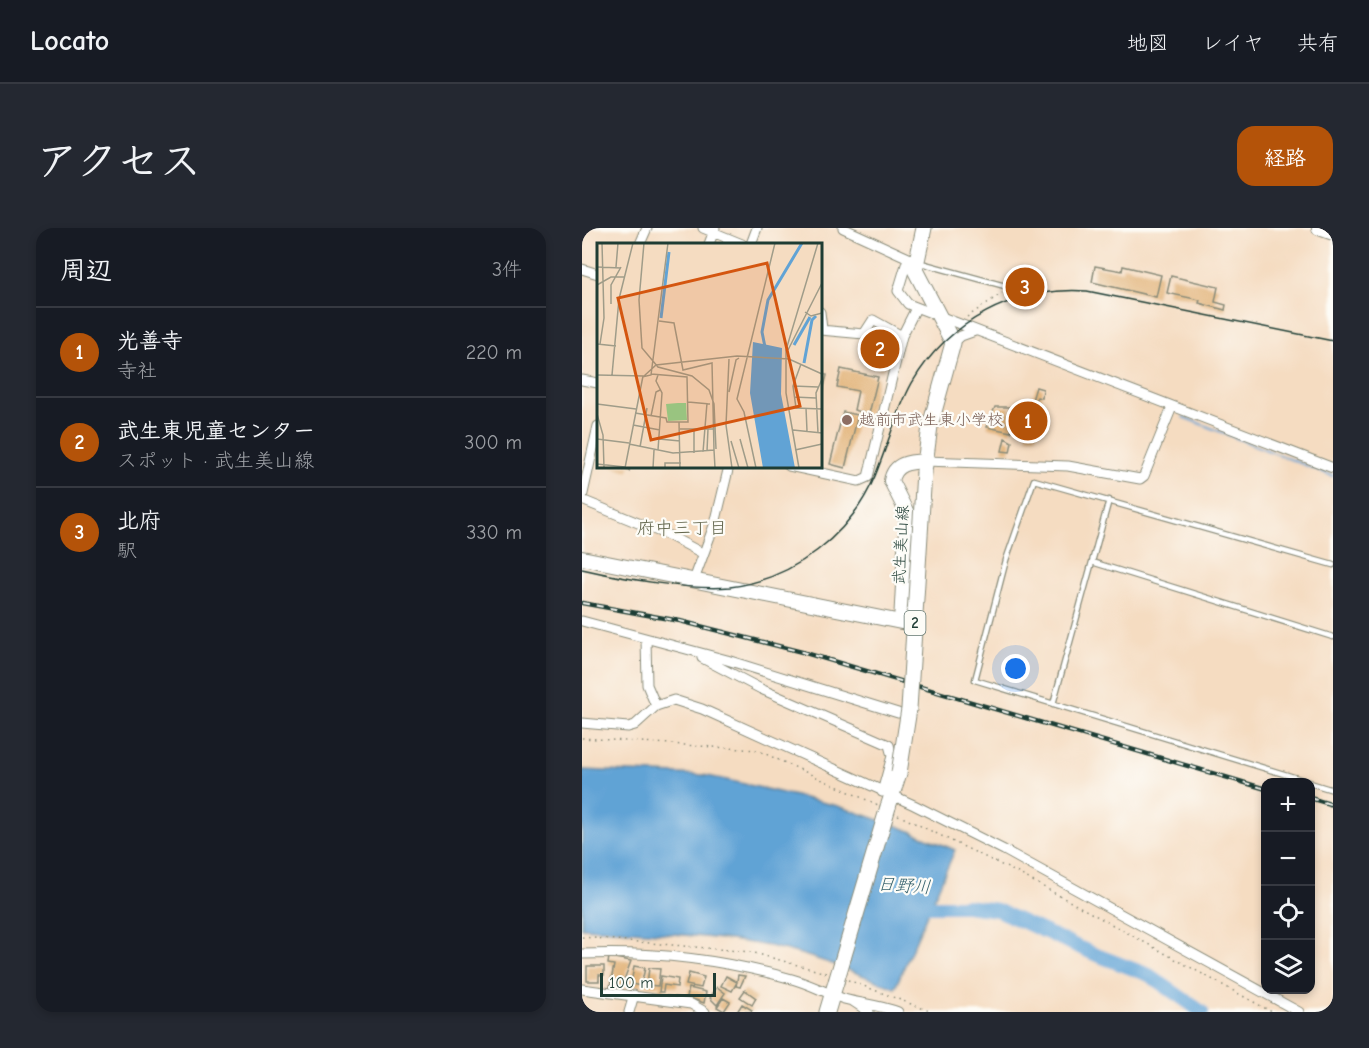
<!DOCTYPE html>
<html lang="ja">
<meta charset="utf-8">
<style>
body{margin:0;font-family:"Comic Neue","Klee One",sans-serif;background:#242831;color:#f1f3f6}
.controls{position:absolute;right:18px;bottom:18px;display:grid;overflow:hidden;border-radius:12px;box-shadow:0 3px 9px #0003}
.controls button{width:54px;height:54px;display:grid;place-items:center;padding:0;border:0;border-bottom:2px solid #363941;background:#171b24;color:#f1f3f6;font:30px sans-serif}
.scale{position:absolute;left:18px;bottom:15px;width:116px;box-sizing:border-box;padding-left:6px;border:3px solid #1f3d34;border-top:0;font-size:16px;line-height:21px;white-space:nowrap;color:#1f3d34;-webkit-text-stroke:4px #fdfcf7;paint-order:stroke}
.you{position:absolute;left:434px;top:441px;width:21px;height:21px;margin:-15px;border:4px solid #fff;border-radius:50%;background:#1a73e8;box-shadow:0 0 0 9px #1a73e833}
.badge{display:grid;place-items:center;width:39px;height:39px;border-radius:50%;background:#b45309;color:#fff;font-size:20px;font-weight:700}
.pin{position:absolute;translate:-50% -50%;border:3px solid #fff;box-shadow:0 2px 6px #0006}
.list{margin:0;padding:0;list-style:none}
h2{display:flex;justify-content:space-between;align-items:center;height:78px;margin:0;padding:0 24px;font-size:26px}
h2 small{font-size:20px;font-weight:400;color:#9ea1a6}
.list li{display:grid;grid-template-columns:39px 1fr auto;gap:18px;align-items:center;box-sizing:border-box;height:90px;padding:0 24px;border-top:2px solid #363941}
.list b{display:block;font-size:22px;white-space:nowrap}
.list p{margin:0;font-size:20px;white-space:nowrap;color:#9ea1a6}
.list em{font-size:20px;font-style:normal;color:#9ea1a6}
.icon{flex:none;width:33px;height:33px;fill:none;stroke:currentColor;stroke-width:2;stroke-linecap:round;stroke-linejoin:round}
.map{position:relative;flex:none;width:751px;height:784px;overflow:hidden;border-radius:18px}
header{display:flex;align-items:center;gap:36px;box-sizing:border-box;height:84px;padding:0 30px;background:#171b24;border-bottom:2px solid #363941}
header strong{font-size:28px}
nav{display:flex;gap:33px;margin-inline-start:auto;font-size:21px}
.intro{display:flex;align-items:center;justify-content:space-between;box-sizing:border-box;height:144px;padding:0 36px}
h1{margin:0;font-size:42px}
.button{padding:15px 27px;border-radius:18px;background:#b45309;color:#fff;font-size:21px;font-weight:700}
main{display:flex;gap:36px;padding:0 36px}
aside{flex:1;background:#171b24;border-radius:18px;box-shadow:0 3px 9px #0003}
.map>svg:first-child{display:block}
.water{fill:#61a3d5;stroke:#407084;stroke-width:1.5}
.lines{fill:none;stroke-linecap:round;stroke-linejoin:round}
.stream{stroke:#61a3d5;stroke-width:2}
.river{stroke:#61a3d5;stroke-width:14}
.building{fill:#e3b67e}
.lane-casing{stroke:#8a8c7a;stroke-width:7}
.street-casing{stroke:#8a8c7a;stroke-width:11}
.secondary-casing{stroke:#8a8c7a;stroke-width:16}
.primary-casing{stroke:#8a8c7a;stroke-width:17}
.path{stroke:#8a8c7a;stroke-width:1.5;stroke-dasharray:1.5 4.5;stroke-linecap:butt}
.lane{stroke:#fff;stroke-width:4.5}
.street{stroke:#fff;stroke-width:9}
.secondary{stroke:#fff;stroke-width:14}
.primary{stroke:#fff;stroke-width:15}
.tram{stroke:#1f3d34;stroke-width:1.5}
.rail-casing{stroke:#1f3d34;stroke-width:4.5}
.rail{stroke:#fdfcf7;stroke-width:2;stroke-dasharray:7;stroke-linecap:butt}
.primary-bridge-casing{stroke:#8a8c7a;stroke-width:17;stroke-linecap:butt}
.primary-bridge{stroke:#fff;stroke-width:15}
.education-dot{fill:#8d6e63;stroke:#fdfcf7;stroke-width:2}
.labels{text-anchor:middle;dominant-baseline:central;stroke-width:4.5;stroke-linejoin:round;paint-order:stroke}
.shield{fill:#fdfcf7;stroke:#62766e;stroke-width:1.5}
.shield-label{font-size:15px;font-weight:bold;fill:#1f3d34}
.education-label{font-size:16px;fill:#785e54;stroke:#fdfcf7;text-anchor:start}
.street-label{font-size:16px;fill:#1f3d34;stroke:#fdfcf7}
.neighbourhood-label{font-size:18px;fill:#64674e;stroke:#fdfcf7}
.water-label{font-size:18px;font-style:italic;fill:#36616c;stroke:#fdfcf7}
.inset-river{fill:none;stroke:#61a3d5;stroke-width:3}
.inset-road{fill:none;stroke:#9f9c89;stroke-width:1.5}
.view{fill:#d45610;fill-opacity:0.15;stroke:#d45610;stroke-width:3}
.inset-edge{fill:none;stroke:#1f3d34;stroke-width:3}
</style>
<header>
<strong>Locato</strong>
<nav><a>地図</a><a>レイヤ</a><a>共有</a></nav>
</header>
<div class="intro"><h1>アクセス</h1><a class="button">経路</a></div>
<main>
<aside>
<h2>周辺<small>3件</small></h2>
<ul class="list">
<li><span class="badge">1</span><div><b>光善寺</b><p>寺社</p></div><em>220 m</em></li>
<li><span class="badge">2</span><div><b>武生東児童センター</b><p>スポット · 武生美山線</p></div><em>300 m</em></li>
<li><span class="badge">3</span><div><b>北府</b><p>駅</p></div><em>330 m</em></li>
</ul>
</aside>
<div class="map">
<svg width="751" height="784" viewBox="0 0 751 784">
<rect width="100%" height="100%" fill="#fdfcf7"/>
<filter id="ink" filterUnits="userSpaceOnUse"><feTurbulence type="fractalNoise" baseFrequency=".0167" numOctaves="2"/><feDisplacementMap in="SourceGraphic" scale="12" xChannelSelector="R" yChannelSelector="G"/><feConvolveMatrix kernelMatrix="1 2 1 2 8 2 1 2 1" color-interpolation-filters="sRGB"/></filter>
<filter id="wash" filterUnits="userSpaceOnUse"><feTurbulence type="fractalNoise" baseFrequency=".008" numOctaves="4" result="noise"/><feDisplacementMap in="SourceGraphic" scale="24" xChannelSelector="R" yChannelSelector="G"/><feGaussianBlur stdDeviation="1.35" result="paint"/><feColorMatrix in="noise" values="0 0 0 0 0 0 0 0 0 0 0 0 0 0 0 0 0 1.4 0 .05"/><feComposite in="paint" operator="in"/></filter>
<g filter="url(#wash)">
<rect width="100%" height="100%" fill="#f5dcc1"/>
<path class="water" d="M0,542l121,5 33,7 102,24 65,22 52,22 -60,138c-41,-16 -83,-33 -126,-42 -62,-11 -125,-14 -187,-18z"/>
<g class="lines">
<path class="stream" d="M601,189l150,59"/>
<path class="river" d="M331,678h54l30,4 97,44 55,21 53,37"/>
</g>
<g id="blocks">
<path class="building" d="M513,38l27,5 1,-5 38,9 -5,22 -64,-15z
M589,48l47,11 -3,15 11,3 -1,5 -26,-7 1,-3 -33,-7z
M453,52l2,8 -3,3 -16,4 -3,-9z
M295,101l20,9 -15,32 -16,-7 6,-12 -7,-3 8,-17z
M259,141l37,8 -9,37 -15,-4 4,-19 -21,-4z
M238,146l7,1 -6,24h-1z
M454,159l7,2 -1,9 -5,-1 -4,8v3h8l-7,21 3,1 -1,7h-9l1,-7 -7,-2 2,-6 -9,-2 -3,12 -24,-5 8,-20h15l-1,5 8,3 1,-3 4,1 -1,5 3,1 1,-13 5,1z
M261,184l15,3 -13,53 -15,-4z
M423,210l7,4 -2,10 -8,-1z
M29,238h19l-1,5z
M27,729l22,4 -10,27 -11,-1 4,-22 -6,-1z
M5,738h17v9h-5v6h-12z
M52,738l11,2 -4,18 -10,-2z
M67,740l11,1 -2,17 -11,-1z
M107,745l15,4 -3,11 -15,-3z
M156,747l7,1 -5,11 -4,-1z
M79,748l17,3 -1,8 -13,-2 -1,7h-4z
M144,748l11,6 -5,9 -11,-5z
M135,759l8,6 -8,12 -7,-7z
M107,760l17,4 -2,11 -17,-6z
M163,762l11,8 -4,7 -12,-8z
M141,770l7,4 -6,9 -7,-4z
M160,776l10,6 -1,2h-14z"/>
</g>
</g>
<g filter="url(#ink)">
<use href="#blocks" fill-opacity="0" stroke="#8a8c7a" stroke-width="1.5"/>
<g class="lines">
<defs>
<path id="lane" d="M339,35l95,26
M510,334l241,75
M471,476l56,-204
M728,554l-335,-102 31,-120 28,-80 299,85
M728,555l23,7"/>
<path id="street" d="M121,0l39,16
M261,0l70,32
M58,16l7,-16
M127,16l6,-16
M169,16l6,-16
M326,30l-10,33 10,13 425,164
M0,41l16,5
M238,84l2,17
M238,102l44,4 9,-14 29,16
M371,115l8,-7 14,-5
M0,152l16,3
M343,233l143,5 72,13 4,-3 28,-69
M207,238l70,15 9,-4 34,-141 14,-28
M0,270l16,-72
M0,272l88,36 32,17
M112,352l22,-60 13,-54
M0,393l145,39 171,53
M64,411l1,46 9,21
M120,430l59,31 128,56 3,11 -10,36
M0,495l46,4 7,-2 21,-19 18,-6 28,9 212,96 90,45 295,162
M0,726c70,-3 143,6 210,25 18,5 34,14 52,20 18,5 36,6 54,13
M0,761l109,15 14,8
M272,774l15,10
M47,784l5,-17"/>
<path id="secondary" d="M737,0l14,5
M0,330l319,64 6,-109 -16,-32c3,-18 18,-19 34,-20"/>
<path id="primary" d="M342,244l6,-46 23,-83 -38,-73 9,-42
M306,579l11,-34
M245,784l9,-30"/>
</defs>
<use href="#lane" class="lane-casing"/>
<use href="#street" class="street-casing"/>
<use href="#secondary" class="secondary-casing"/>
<use href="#primary" class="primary-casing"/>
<path class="path" d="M443,67l7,7 9,-1
M385,89l35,-24
M0,510l175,12 121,55
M316,587l118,57 256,140
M0,709l169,15 75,21
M266,752l84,32"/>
<use href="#lane" class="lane"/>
<use href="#street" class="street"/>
<use href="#secondary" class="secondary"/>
<use href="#primary" class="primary"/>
<path class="tram" d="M0,341c39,9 109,22 148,18 64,-8 121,-53 145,-111 13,-31 21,-64 37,-93 36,-62 104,-97 175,-92l246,50"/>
<defs>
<path id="rail" d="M0,375l98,18 122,31 464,137
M728,570l23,7"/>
</defs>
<use href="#rail" class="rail-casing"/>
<use href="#rail" class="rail"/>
<defs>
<path id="primary-bridge" d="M317,545l10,-64 15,-237
M254,754l52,-175"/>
</defs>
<use href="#primary-bridge" class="primary-bridge-casing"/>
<use href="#primary-bridge" class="primary-bridge"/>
</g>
</g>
<circle class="education-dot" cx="265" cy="192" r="6"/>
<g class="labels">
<rect class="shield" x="322.5" y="383" width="21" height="24" rx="4.5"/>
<g class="shield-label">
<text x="333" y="395">2</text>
</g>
<g class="education-label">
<text x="277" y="192">越前市武生東小学校</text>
</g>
<g class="street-label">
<text transform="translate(319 317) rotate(-87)">武生美山線</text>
</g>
<g class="neighbourhood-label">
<text x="100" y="300">府中三丁目</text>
</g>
<g class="water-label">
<text transform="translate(322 658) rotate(4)">日野川</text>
</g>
</g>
<g transform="translate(15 15)">
<rect width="225" height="225" fill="#f5dcc1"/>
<path d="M81,160h8l1,17 -19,1 -2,-17z" fill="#8fd894"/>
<path d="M156,99l29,6 -1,46 14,74h-32l-13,-75z" fill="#61a3d5"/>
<path class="inset-river" d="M64,75l8,-66M197,102l16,-28M168,104l-3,-15 6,-32 34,-57M207,120l8,-43 4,-4"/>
<path class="inset-road" d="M47,0l-5,57 3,48 16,19 34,9 17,14 5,14 2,45M0,24l24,1M19,24l2,-24M0,42l14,-8h13M14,61v-19l10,-18M208,69l6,4 11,-3M0,101l19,2M3,101l4,-26 -2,-75M191,107l34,-67M132,116l-3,66 6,43M204,121l-8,22 3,22 26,1M0,132l47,1 12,-11 81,-9 52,3 33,15M15,132l7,-76 14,-56M61,132l-2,6 6,12 -4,57M45,134l9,-2 17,-132M196,143l25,1M132,149l7,-32 3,-2M197,154l22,1M91,159l22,2M0,161l39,5M209,165l1,23M38,170l31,5 1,4h21l-1,-45 -36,-3M0,171l6,21 1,33M54,173l5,-24 4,-2M82,179l1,46M36,182l27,5M83,186h34M97,186v24M196,187l29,3M221,190l-2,-40 6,-14M0,196l32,4M62,196l21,2M143,196l8,29M134,198l8,27M32,201l44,9 41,-3 -2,-87 -29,7 -9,-47 -15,-2M43,204l7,-39M117,207l1,18M198,207l27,-6M110,208l1,-22M106,209l4,-49M0,221l28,3M28,225l18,-92M56,225l1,-18M68,225v-5h16M159,225l-12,-56 -7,-13 38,-156M202,225l-13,-75v-43l32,-107"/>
<path class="view" d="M170,20l33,143 -149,34 -33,-142z"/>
<rect width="225" height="225" class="inset-edge"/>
</g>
</svg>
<div class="controls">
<button>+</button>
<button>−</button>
<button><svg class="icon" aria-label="locate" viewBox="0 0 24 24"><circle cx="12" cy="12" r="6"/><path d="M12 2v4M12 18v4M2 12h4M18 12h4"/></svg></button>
<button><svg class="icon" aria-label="layers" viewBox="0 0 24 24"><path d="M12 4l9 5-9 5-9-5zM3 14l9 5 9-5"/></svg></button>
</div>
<div class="scale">100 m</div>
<div class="you"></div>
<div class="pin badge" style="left:446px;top:193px">1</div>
<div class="pin badge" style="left:298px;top:121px">2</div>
<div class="pin badge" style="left:443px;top:59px">3</div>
</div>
</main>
